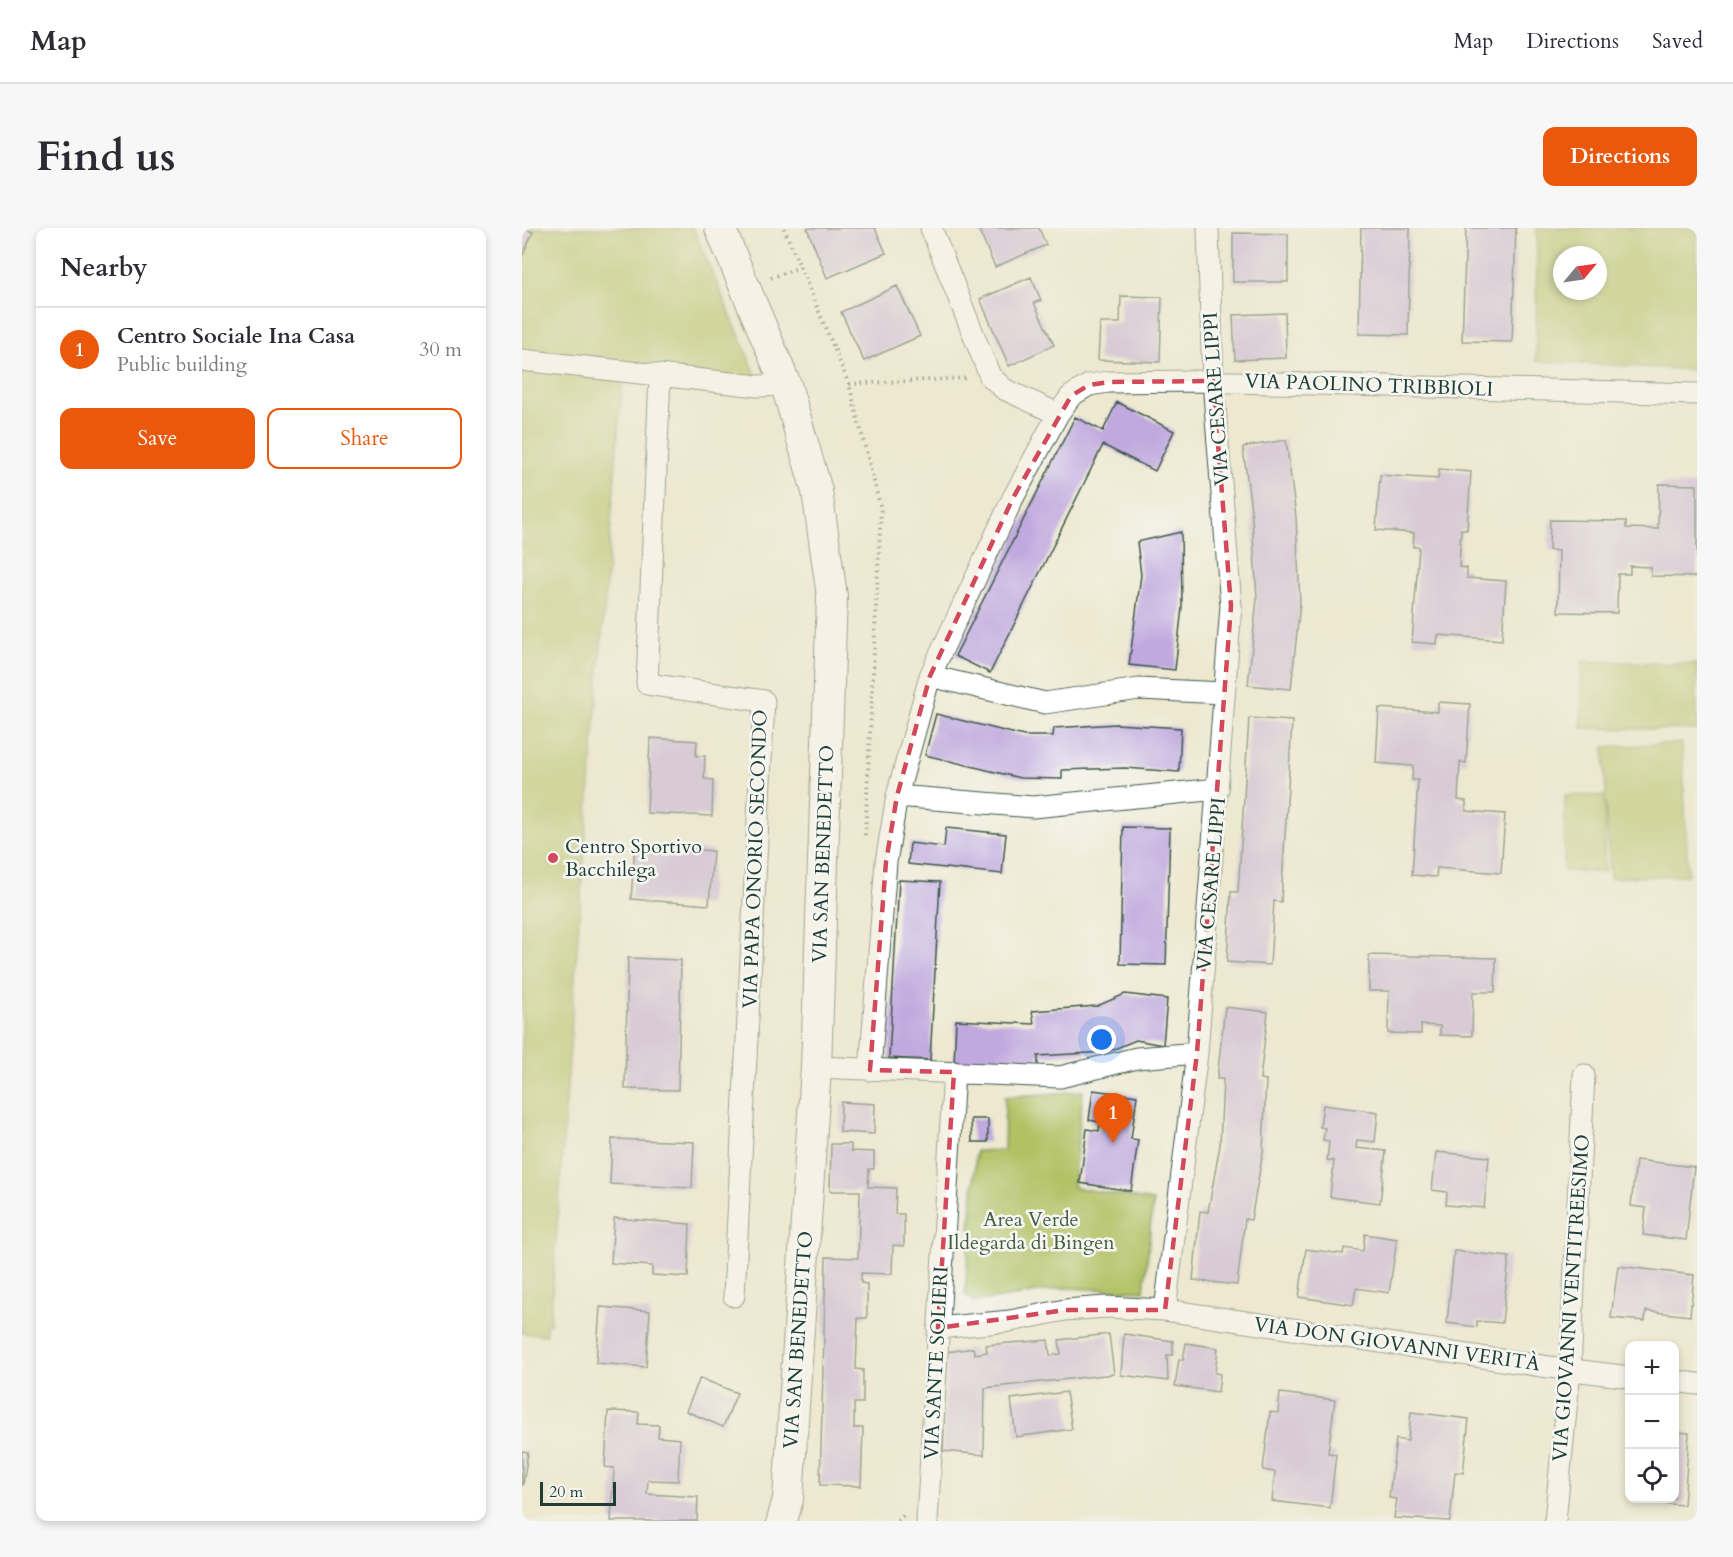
<!DOCTYPE html>
<meta charset="utf-8">
<style>
body{margin:0;font-family:Cardo,serif;background:#f7f7f7;color:#2b2b33}
.controls{position:absolute;right:18px;bottom:18px;display:grid;overflow:hidden;border-radius:12px;box-shadow:0 3px 9px #0003}
.controls button{width:54px;height:54px;display:grid;place-items:center;padding:0;border:0;border-bottom:2px solid #e1e1e2;background:#fff;color:#2b2b33;font:30px sans-serif}
.compass{position:absolute;left:1031px;top:18px;width:54px;height:54px;border-radius:50%;background:#fff;box-shadow:0 3px 9px #0003;rotate:61deg}
.scale{position:absolute;left:18px;bottom:15px;width:76px;box-sizing:border-box;padding-left:6px;border:3px solid #1f3d34;border-top:0;font-size:16px;line-height:21px;white-space:nowrap;color:#1f3d34;-webkit-text-stroke:4px #f6f6f2;paint-order:stroke}
.you{position:absolute;left:580px;top:812px;width:21px;height:21px;margin:-15px;border:4px solid #fff;border-radius:50%;background:#1a73e8;box-shadow:0 0 0 9px #1a73e833}
.badge{display:grid;place-items:center;width:39px;height:39px;border-radius:50%;background:#ea580c;color:#fff;font-size:20px;font-weight:700}
.pin{position:absolute;translate:-50% -50px;filter:drop-shadow(0 2px 3px #0008)}
.pin::after{content:'';position:absolute;top:32px;width:21px;height:18px;background:inherit;clip-path:polygon(0 0,100% 0,50% 100%)}
.list{margin:0;padding:0;list-style:none}
h2{display:flex;justify-content:space-between;align-items:center;height:78px;margin:0;padding:0 24px;font-size:26px}
h2 small{font-size:20px;font-weight:400;color:#7c7c81}
.list li{display:grid;grid-template-columns:39px 1fr auto;gap:18px;align-items:center;box-sizing:border-box;height:84px;padding:0 24px;border-top:2px solid #e1e1e2}
.list b{display:block;font-size:22px;white-space:nowrap}
.list p{margin:0;font-size:20px;white-space:nowrap;color:#7c7c81}
.list em{font-size:20px;font-style:normal;color:#7c7c81}
.actions{display:flex;gap:12px;padding:18px 24px}
.actions a{flex:1;padding:14px 0;border:2px solid #ea580c;border-radius:12px;text-align:center;font-size:21px;color:#ea580c}
.actions .main{background:#ea580c;color:#fff}
.icon{flex:none;width:33px;height:33px;fill:none;stroke:currentColor;stroke-width:2;stroke-linecap:round;stroke-linejoin:round}
.map{position:relative;flex:none;width:1175px;height:1293px;overflow:hidden;border-radius:12px}
header{display:flex;align-items:center;gap:36px;box-sizing:border-box;height:84px;padding:0 30px;background:#fff;border-bottom:2px solid #e1e1e2}
header strong{font-size:28px}
nav{display:flex;gap:33px;margin-inline-start:auto;font-size:21px}
.intro{display:flex;align-items:center;justify-content:space-between;box-sizing:border-box;height:144px;padding:0 36px}
h1{margin:0;font-size:42px}
.button{padding:15px 27px;border-radius:12px;background:#ea580c;color:#fff;font-size:21px;font-weight:700}
main{display:flex;gap:36px;padding:0 36px}
aside{flex:1;background:#fff;border-radius:12px;box-shadow:0 3px 9px #0003}
.map>svg:first-child{display:block}
.green{fill:#b1c164;stroke:#687f4c;stroke-width:1.5;fill-rule:evenodd}
.building{fill:#bfa9de}
.lines{fill:none;stroke-linecap:round;stroke-linejoin:round}
.street-casing{stroke:#3e574b;stroke-width:23}
.secondary-casing{stroke:#3e574b;stroke-width:32}
.path{stroke:#3e574b;stroke-width:4;stroke-dasharray:1.5 4.5;stroke-linecap:butt}
.street{stroke:#fff;stroke-width:21}
.secondary{stroke:#fff;stroke-width:30}
.marked{fill:none;stroke:#d1495b;stroke-width:4.5;stroke-dasharray:12 8;stroke-linejoin:round}
.poi-dot{fill:#d1495b;stroke:#f6f6f2;stroke-width:2}
.labels{text-anchor:middle;dominant-baseline:central;stroke-width:5;stroke-linejoin:round;paint-order:stroke}
.street-label{font-size:20px;fill:#1f3d34;stroke:#f6f6f2}
.poi-label{font-size:20px;fill:#1f3d34;stroke:#f6f6f2;text-anchor:start}
.park-label{font-size:20px;fill:#445e40;stroke:#f6f6f2}
</style>
<header>
<strong>Map</strong>
<nav><a>Map</a><a>Directions</a><a>Saved</a></nav>
</header>
<div class="intro"><h1>Find us</h1><a class="button">Directions</a></div>
<main>
<aside>
<h2>Nearby<small></small></h2>
<ul class="list">
<li><span class="badge">1</span><div><b>Centro Sociale Ina Casa</b><p>Public building</p></div><em>30 m</em></li>
</ul>
<div class="actions"><a class="main">Save</a><a>Share</a></div>
</aside>
<div class="map">
<svg width="1175" height="1293" viewBox="0 0 1175 1293">
<rect width="100%" height="100%" fill="#f6f6f2"/>
<filter id="ink" filterUnits="userSpaceOnUse"><feTurbulence type="fractalNoise" baseFrequency=".0167" numOctaves="2"/><feDisplacementMap in="SourceGraphic" scale="12" xChannelSelector="R" yChannelSelector="G"/><feConvolveMatrix kernelMatrix="1 2 1 2 8 2 1 2 1" color-interpolation-filters="sRGB"/></filter>
<filter id="wash" filterUnits="userSpaceOnUse"><feTurbulence type="fractalNoise" baseFrequency=".008" numOctaves="4" result="noise"/><feDisplacementMap in="SourceGraphic" scale="24" xChannelSelector="R" yChannelSelector="G"/><feGaussianBlur stdDeviation="1.35" result="paint"/><feColorMatrix in="noise" values="0 0 0 0 0 0 0 0 0 0 0 0 0 0 0 0 0 1.4 0 .05"/><feComposite in="paint" operator="in"/></filter>
<g filter="url(#wash)">
<rect width="100%" height="100%" fill="#ede8cf"/>
<path class="green" d="M0,0h171l66,154 -136,-8 -46,573 -27,377h-4v11l-24,-2z
M1015,0h160v142l-161,-9zM1040,27h36v36h-36z
M1060,433l115,3v66l-116,-2z
M1160,515l6,132 -78,3 -5,-81 -1,75 -40,-1 1,-76 41,1 -2,-49z
M561,863l-10,96 80,14 -9,90 -81,-3 -88,14 -10,-7 11,-144 28,-1 1,-53z"/>
<g id="blocks">
<path class="building" d="M0,0l11,4 -11,25z
M285,0h68l11,25 -59,25z
M456,0h61l7,17 -51,22z
M839,0h49l-2,107 -49,-1z
M944,0h50l-4,114 -50,-1z
M711,5l55,1v48h-55z
M509,49l10,23 -7,3 20,42 -45,21 -29,-67z
M375,58l23,50 -56,25 -23,-49z
M599,68l41,1 -2,65 -62,-2 2,-37h20z
M763,85l1,45 -51,2 -2,-45z
M595,174l57,29 -19,40 -52,-26 -113,228 -35,-17 120,-239 28,14z
M764,212l10,77 4,86 -9,86 -43,-4 9,-86 -5,-81 -9,-71z
M917,241l32,3 -4,58 -6,-1 -2,38 8,1v10l39,3 -4,59 -64,-5 -1,9 -25,-2 7,-95h-6l1,-14 -38,-3 4,-55 58,4z
M1137,256l38,1v92l-46,-1v-9l-21,-1v8h-12l-1,39 -59,-1 1,-61 -10,-1 1,-30 76,1v7l32,1z
M659,304l1,75 -7,63 -46,-5 12,-90 -4,-33z
M916,474l32,2 -4,59 -6,-1 -2,38 8,1v10l39,3 -4,59 -64,-5 -1,9 -24,-2 6,-95h-6l1,-14 -37,-3 3,-55 59,4z
M414,486l88,22h29l1,-8 62,-4 65,4 -2,44 -54,-4 -63,2v9l-42,-1 -95,-23z
M727,490l43,3 -11,181 -7,-1 -4,64 -43,-3 4,-70h7z
M128,510l47,3 -1,15h9l-1,23 9,1 -1,36 -65,-3z
M601,599l47,1 -4,137 -46,-1z
M424,600l60,6 -4,40 -94,-10 2,-21 34,4z
M113,617l78,6 -4,54 -78,-6z
M377,652l41,2 -10,178 -41,-2z
M847,727l127,3 -1,34h-22l-1,44 -32,-1v-9l-19,-1v9l-33,-1 1,-42h-20z
M106,730l53,2 -3,130 -53,-1z
M603,766l42,5 -4,46 -27,-5 -29,12 -69,4v14l-84,-6 2,-44 78,4 -2,-13 65,-5z
M703,779l43,5 -8,67 6,1 -3,72 -12,68 -6,-1 -8,66 -44,-5 7,-69 8,1 12,-67 3,-66h-6z
M571,862l44,6 -6,43 7,1 -7,51 -51,-8 7,-54 12,2 1,-9 -11,-2z
M319,874l34,2 -1,30 -34,-2z
M801,877l55,7 -3,30 -18,-2 -1,8 30,3 -6,52 -50,-6 4,-36 -7,-1 2,-19 -6,-1 2,-12 -5,-1z
M449,891h17v23h-16z
M90,911l82,3 -2,46 -82,-4z
M309,916h20v7l23,1v17h-5l-1,18 28,1 -1,26h9v32l-11,-1 -1,29 -31,-1v10l6,1v34h-9l-2,51 7,1v33h-9v25h9l-2,58 -41,-1 6,-228 32,1 2,-67h-30z
M914,924l53,5 -5,51 -38,-3 1,-13 -15,-2z
M1114,932l58,7 -8,73 -43,-5 3,-27 -15,-2z
M92,990l76,6 -2,53 -36,-2v-9l-41,-3z
M843,1006l32,5 -8,54 -33,-5 -3,17 -54,-8 7,-48 37,5 1,-6 19,3z
M932,1023l55,6 -7,66 -25,-2v6l-30,-4z
M1096,1038l76,9 -4,41 -44,-5 -1,10 -34,-3z
M78,1079l50,4 -4,56 -50,-4z
M587,1106l5,40 -129,14 -1,67 -41,-4 4,-99 26,-4 2,6 12,-2 -1,-7 62,-5 2,15 11,-1 -2,-14z
M602,1106l49,7v14h-6l1,26 -47,-6z
M664,1115l32,5 -3,25 5,1 -2,18 -43,-6 4,-27 4,1z
M178,1150l37,15 -14,34 -37,-16z
M544,1164l6,37 -56,8 -5,-38z
M758,1165l55,7 -7,53 8,1 -6,54 -58,-7 3,-29 -12,-2 7,-58 8,1z
M86,1183l31,1 -1,12 21,1 -1,12 22,2 -2,42 -30,-1 -1,14 51,3 -1,24h-86l3,-53 -9,-1z
M889,1184l58,7 -6,54 -8,-1 -5,49 -56,-3 3,-19 -8,-1 7,-59 12,2z
M1152,1204l15,1 -5,72 -30,-2v-5h20z
M0,1223l6,1 -5,33h-1z"/>
</g>
</g>
<g filter="url(#ink)">
<use href="#blocks" fill-opacity="0" stroke="#3e574b" stroke-width="1.5"/>
<g class="lines">
<defs>
<path id="street" d="M409,0l59,148 14,13 54,25
M0,132l236,26 28,-1
M138,148l-13,308 117,17 -30,595
M408,448l115,27 94,-14 85,4
M375,568l136,11 185,-18
M294,839l244,10 77,-19 60,-5
M348,842l16,-208 11,-66 33,-120 83,-178 45,-84 13,-18 18,-11 20,-3 85,-1 503,13
M643,1082l32,-257 34,-447 -18,-225 -5,-153
M416,1100l72,-7 55,-11 41,-3 59,3 384,57 81,10
M1152,1153l23,3
M405,1293l27,-449
M1033,1293l15,-151 14,-295"/>
<path id="secondary" d="M198,0l66,157 31,106 15,105 -16,471 -28,432 -6,22"/>
</defs>
<use href="#street" class="street-casing"/>
<use href="#secondary" class="secondary-casing"/>
<path class="path" d="M262,0l65,156
M249,50l29,-11
M343,607l16,-326 -32,-125 118,-6
M376,1293l6,-6"/>
<use href="#street" class="street"/>
<use href="#secondary" class="secondary"/>
</g>
</g>
<path d="M0 0H1175V1293H0ZM691,153l18,225 -34,447 -32,257h-100l-127,18 16,-256 -84,-2 16,-208 11,-66 33,-120 83,-178 58,-102 18,-11 20,-3z" fill="#ede8cf" fill-opacity=".55" fill-rule="evenodd"/>
<path class="marked" d="M691,153l18,225 -34,447 -32,257h-100l-127,18 16,-256 -84,-2 16,-208 11,-66 33,-120 83,-178 58,-102 18,-11 20,-3z"/>
<circle class="poi-dot" cx="31" cy="630" r="6"/>
<g class="labels">
<g class="street-label">
<text transform="translate(847 157) rotate(2)">VIA PAOLINO TRIBBIOLI</text>
<text transform="translate(694 171) rotate(-94)">VIA CESARE LIPPI</text>
<text transform="translate(301 626) rotate(-88)">VIA SAN BENEDETTO</text>
<text transform="translate(233 631) rotate(-88)">VIA PAPA ONORIO SECONDO</text>
<text transform="translate(689 656) rotate(-85)">VIA CESARE LIPPI</text>
<text transform="translate(1049 1070) rotate(-86)">VIA GIOVANNI VENTITREESIMO</text>
<text transform="translate(276 1112) rotate(-86)">VIA SAN BENEDETTO</text>
<text transform="translate(875 1116) rotate(8)">VIA DON GIOVANNI VERITÀ</text>
<text transform="translate(414 1135) rotate(-87)">VIA SANTE SOLIERI</text>
</g>
<g class="poi-label">
<text x="43" y="618">Centro Sportivo<tspan x="43" dy="23">Bacchilega</tspan></text>
</g>
<g class="park-label">
<text x="509" y="991">Area Verde<tspan x="509" dy="23">Ildegarda di Bingen</tspan></text>
</g>
</g>
</svg>
<div class="controls">
<button>+</button>
<button>−</button>
<button><svg class="icon" aria-label="locate" viewBox="0 0 24 24"><circle cx="12" cy="12" r="6"/><path d="M12 2v4M12 18v4M2 12h4M18 12h4"/></svg></button>
</div>
<svg class="compass" viewBox="-18 -18 36 36"><path d="M0-13l5 13h-10z" fill="#e53935"/><path d="M0 13l5-13h-10z" fill="#7c7c81"/></svg>
<div class="scale">20 m</div>
<div class="you"></div>
<div class="pin badge" style="left:591px;top:915px">1</div>
</div>
</main>
